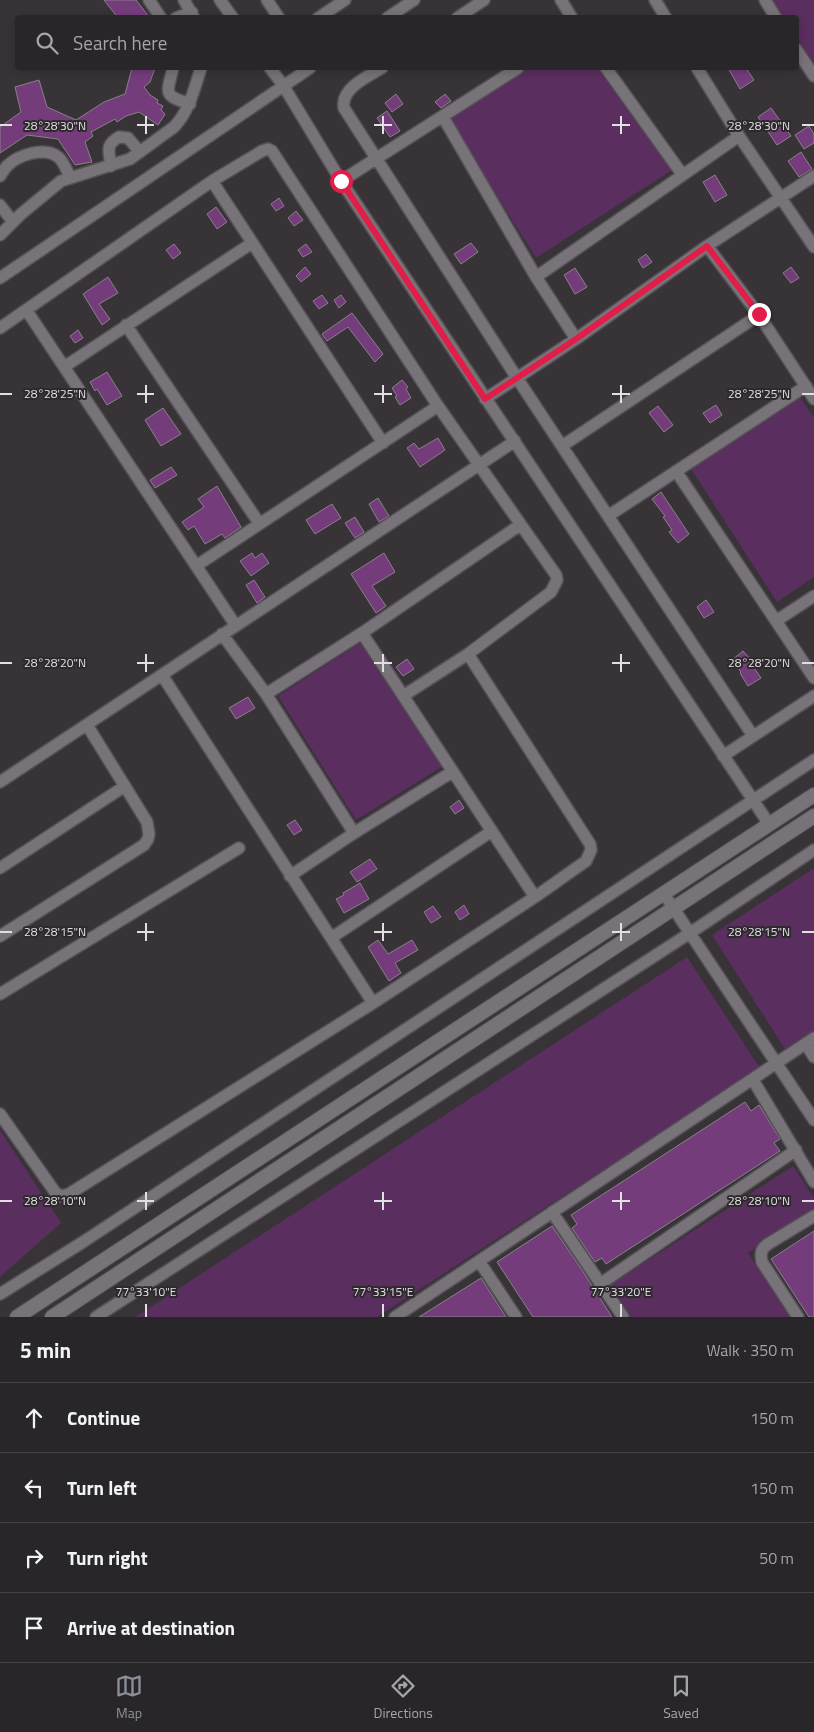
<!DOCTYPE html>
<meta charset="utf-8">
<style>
body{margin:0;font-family:"Titillium Web",sans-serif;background:#312e31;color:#f1f3f6}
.stop{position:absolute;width:15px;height:15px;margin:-11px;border:4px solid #e11d48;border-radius:50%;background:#fff}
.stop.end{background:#e11d48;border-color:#fff;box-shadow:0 1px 5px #0008}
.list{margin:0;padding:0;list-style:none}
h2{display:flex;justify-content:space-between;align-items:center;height:65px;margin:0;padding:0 20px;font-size:21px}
h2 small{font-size:16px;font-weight:400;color:#a5a5a8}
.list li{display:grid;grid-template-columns:32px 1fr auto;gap:15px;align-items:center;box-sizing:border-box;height:70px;padding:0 20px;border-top:1px solid #454346}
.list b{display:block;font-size:19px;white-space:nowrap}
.list em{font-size:16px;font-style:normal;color:#a5a5a8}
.icon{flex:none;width:28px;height:28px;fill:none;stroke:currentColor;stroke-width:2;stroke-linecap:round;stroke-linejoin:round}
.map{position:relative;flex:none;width:814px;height:1317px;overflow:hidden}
.search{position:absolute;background:#292629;box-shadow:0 2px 8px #0003;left:15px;right:15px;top:15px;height:55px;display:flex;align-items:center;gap:12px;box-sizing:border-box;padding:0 18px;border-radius:5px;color:#a5a5a8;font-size:19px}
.sheet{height:345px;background:#292629}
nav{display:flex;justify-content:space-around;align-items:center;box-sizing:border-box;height:70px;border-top:1px solid #454346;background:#292629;font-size:14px;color:#a5a5a8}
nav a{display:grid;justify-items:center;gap:2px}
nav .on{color:#8c9099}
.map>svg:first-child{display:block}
.green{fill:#5a2e5f}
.building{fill:#753c7c;stroke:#878288}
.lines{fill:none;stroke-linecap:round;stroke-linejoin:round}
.minor-casing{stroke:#555156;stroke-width:14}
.tertiary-casing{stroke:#555156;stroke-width:16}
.minor{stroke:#787379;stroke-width:11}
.tertiary{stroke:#787379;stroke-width:14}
.route{stroke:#e11d48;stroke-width:6}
.ticks{fill:none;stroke:#e2dfe2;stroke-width:2}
.ticks-label{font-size:12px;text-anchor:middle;fill:#e2dfe2;stroke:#2d292d;stroke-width:4;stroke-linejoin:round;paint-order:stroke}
</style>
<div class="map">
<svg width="814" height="1317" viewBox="0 0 814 1317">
<rect width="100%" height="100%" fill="#373337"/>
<path class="green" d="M772,0h42v64l-17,-26 -1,-20 -13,-1z
M526,68h71l75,102 -136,88 -88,-140z
M800,397l14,21v159l-37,25 -86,-133z
M360,643l82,124 -86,53 -78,-124z
M814,868v162l-29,19 -73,-114z
M687,957l73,111 -383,249h-242z
M0,1130l61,93 -61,54z
M793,1166l21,32v11l-66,44 42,64h-159l-21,-32z"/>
<path class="building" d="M104,0h32l14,18h-32z
M132,68h23l-5,14 -6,5 6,8 8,5 -1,3 6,3 -2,4 4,4 -7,11 -19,-13 -13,4 -9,6 -2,-3 -24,13 2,4 -8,6 7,20 -17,3 -17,-26 -31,-4 -27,18v-26l21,-15 -6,-25 24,-7 8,27 29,13 28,-18 21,-8z
M728,68h18l8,12 -14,9z
M396,94l7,10 -11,8 -7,-9z
M445,94l6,7 -10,7 -6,-6z
M771,108l20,28 -14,9 -19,-28z
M387,111l13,20 -10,6 -13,-19z
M809,126l5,8v9l-10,6 -9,-14z
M801,152l11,17 -13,8 -11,-16z
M715,175l12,20 -12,7 -12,-20z
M279,198l5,8 -8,5 -5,-7z
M216,207l11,15 -10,7 -10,-15z
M296,211l7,9 -9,6 -6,-8z
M471,243l7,9 -17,12 -7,-10z
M174,244l7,9 -8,6 -7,-9z
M306,244l6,8 -9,5 -5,-7z
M646,254l6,8 -9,6 -5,-8z
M305,267l6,7 -10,8 -5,-6z
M791,267l8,11 -8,5 -8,-10z
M575,268l12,19 -12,7 -11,-19z
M108,277l10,16 -19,11 11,15 -8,6 -19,-31z
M322,295l6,8 -9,6 -6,-8z
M341,295l5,7 -7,6 -5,-8z
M352,313l31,41 -8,8 -27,-35 -21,14 -5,-7z
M78,330l5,8 -8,5 -5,-7z
M107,372l15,24 -15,9 -10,-16 -2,2 -5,-9z
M402,380l6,7 -2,2 5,9 -11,7 -5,-8 2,-1 -5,-8z
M716,405l6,10 -12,8 -7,-10z
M658,406l15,19 -9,7 -15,-19z
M163,408l18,26 -20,12 -16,-26z
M438,438l7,12 -25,17 -13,-19 7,-5 5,6z
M171,467l6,8 -22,13 -5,-8z
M217,486l24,41 -16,11 -3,-4 -17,10 -11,-18 -6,4 -6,-8 22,-15 -6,-8z
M661,492l28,42 -11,9 -9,-11 3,-2 -9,-13 2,-1 -13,-17z
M378,498l11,18 -10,6 -10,-18z
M332,504l9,14 -26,16 -9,-14z
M355,517l9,15 -9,6 -10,-15z
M252,553l3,5 7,-5 7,10 -18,13 -11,-15z
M384,553l11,19 -23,14 14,20 -10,7 -25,-39z
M254,580l11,17 -8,6 -11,-18z
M706,600l8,12 -10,6 -7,-11z
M743,651l9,10 -2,1 11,16 -13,8 -8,-13 1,-1 -9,-12z
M407,659l7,10 -11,7 -7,-9z
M248,697l7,11 -19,11 -7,-11z
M459,800l5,8 -9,6 -5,-7z
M295,820l7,10 -8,5 -7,-10z
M370,859l7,10 -20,13 -7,-10z
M360,883l9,16 -25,14 -8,-14 8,-4 -1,-2z
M464,905l5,9 -9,6 -5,-8z
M433,906l8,11 -10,6 -7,-11z
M378,940l10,14 24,-14 6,10 -23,13 6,10 -12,8 -21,-34z
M745,1102l6,9 8,-6 21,34 -6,4 6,8 -174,113 -4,-6 -7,4 -23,-34 5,-4 -6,-9z
M552,1226l30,44 30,47h-79l-36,-55z
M814,1231v86h-5l-38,-58z
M481,1278l25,39h-87z"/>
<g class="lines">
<defs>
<path id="minor" d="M149,0l12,18
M184,0l10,18
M220,0l13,18
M267,0l12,18
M561,0l11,18
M655,0l11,18
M765,0l11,18
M176,18l16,-6
M318,18l27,-18
M387,18l27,-18
M457,18l27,-18
M796,49l18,27
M173,68c-6,26 -11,27 17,36
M270,68l13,17 58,96 428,643
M382,68c-14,8 -42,21 -38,40l173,270 236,358
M606,68l76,106
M697,68l42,68 75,111
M443,117l93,160 40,62
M111,166c-2,-15 -6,-21 8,-29l9,1 12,14
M0,176c2,-3 4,-7 7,-10 11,-11 38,-20 51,-9 5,3 9,14 12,20
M212,181l171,262
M341,181l177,-113
M0,205l13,17
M0,235l21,-21 40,-33 69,-22 44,-32c16,-17 20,-38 27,-59
M707,246l52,69 55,84
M536,277l203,-141
M0,278l310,-210
M27,311l209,315
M126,325l133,198
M0,328l212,-147 50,-30 6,-2 4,2 166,255 118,169 1,5 -6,12 -83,62 -65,42
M64,367l188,-124
M485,399l91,-60 131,-93 107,-70
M562,446l197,-131
M676,471l138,207
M608,516l198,-130
M196,566l242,-160
M776,621l38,-25
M362,633l173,264
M222,634l44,60 88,139
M162,675l211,328
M266,694l96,-61 158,-108
M723,756l91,-60
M0,782l515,-341
M0,868l125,-82
M290,876l64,-43 98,-61
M664,894l150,226
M0,936l144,-91 4,-6 1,-5 -2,-12 -60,-97
M331,938l161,-107
M0,994l239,-146
M806,1044l8,13
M753,1080l61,102
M0,1114l55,78 5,4 9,-2 304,-191 162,-106 51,-36 5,-11 -1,-6 -122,-190
M552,1212l71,105
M479,1261l37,56
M600,1284l196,-134
M0,1294l83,-52 731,-482
M96,1317l594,-384 124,-83
M395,1317l419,-279
M798,1317l-36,-55c-2,-9 -1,-13 6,-18l46,-28"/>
<path id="tertiary" d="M17,1317l797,-522
M52,1317l762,-501"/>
</defs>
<use href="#minor" class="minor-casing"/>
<use href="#tertiary" class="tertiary-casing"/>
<use href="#minor" class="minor"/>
<use href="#tertiary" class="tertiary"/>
</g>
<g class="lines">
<path class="route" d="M341,181l144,218 91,-60 131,-93 52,68"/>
</g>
<path class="ticks" d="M146,116v18M383,116v18M621,116v18M0,125h12M137,125h17M374,125h18M612,125h18M802,125h12M146,385v18M383,385v18M621,385v18M0,394h12M137,394h17M374,394h18M612,394h18M802,394h12M146,654v18M383,654v18M621,654v18M0,663h12M137,663h17M374,663h18M612,663h18M802,663h12M146,923v18M383,923v18M621,923v18M0,932h12M137,932h17M374,932h18M612,932h18M802,932h12M146,1192v18M383,1192v18M621,1192v18M0,1201h12M137,1201h17M374,1201h18M612,1201h18M802,1201h12M146,1304v13M383,1304v13M621,1304v13"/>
<g class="ticks-label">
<text x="55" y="130">28°28'30"N</text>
<text x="759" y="130">28°28'30"N</text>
<text x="55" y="398">28°28'25"N</text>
<text x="759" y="398">28°28'25"N</text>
<text x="55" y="667">28°28'20"N</text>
<text x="759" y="667">28°28'20"N</text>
<text x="55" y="936">28°28'15"N</text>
<text x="759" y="936">28°28'15"N</text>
<text x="55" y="1205">28°28'10"N</text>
<text x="759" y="1205">28°28'10"N</text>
<text x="146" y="1296">77°33'10"E</text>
<text x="383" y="1296">77°33'15"E</text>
<text x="621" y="1296">77°33'20"E</text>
</g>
</svg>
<div class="stop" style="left:341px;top:181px"></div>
<div class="stop end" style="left:759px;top:314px"></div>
<div class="search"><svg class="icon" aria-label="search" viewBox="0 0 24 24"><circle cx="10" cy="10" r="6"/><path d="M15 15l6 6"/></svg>Search here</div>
</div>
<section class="sheet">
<h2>5 min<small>Walk · 350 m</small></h2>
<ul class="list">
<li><svg class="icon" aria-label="ahead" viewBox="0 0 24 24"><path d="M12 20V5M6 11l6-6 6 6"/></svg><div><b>Continue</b></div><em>150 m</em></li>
<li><svg class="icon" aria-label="left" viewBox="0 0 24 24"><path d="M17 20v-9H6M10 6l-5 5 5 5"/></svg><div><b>Turn left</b></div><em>150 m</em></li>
<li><svg class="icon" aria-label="right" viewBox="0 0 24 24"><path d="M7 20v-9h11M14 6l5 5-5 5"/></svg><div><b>Turn right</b></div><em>50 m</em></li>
<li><svg class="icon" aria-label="arrive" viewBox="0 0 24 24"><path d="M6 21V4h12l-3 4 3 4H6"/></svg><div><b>Arrive at destination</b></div></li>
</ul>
</section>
<nav>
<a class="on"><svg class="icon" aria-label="map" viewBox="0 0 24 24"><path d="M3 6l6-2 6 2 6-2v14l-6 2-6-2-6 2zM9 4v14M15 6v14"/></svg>Map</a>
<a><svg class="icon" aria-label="directions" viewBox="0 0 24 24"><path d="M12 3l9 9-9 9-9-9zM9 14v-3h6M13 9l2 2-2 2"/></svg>Directions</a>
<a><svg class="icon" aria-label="saved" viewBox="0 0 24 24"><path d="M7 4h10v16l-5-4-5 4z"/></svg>Saved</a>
</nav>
